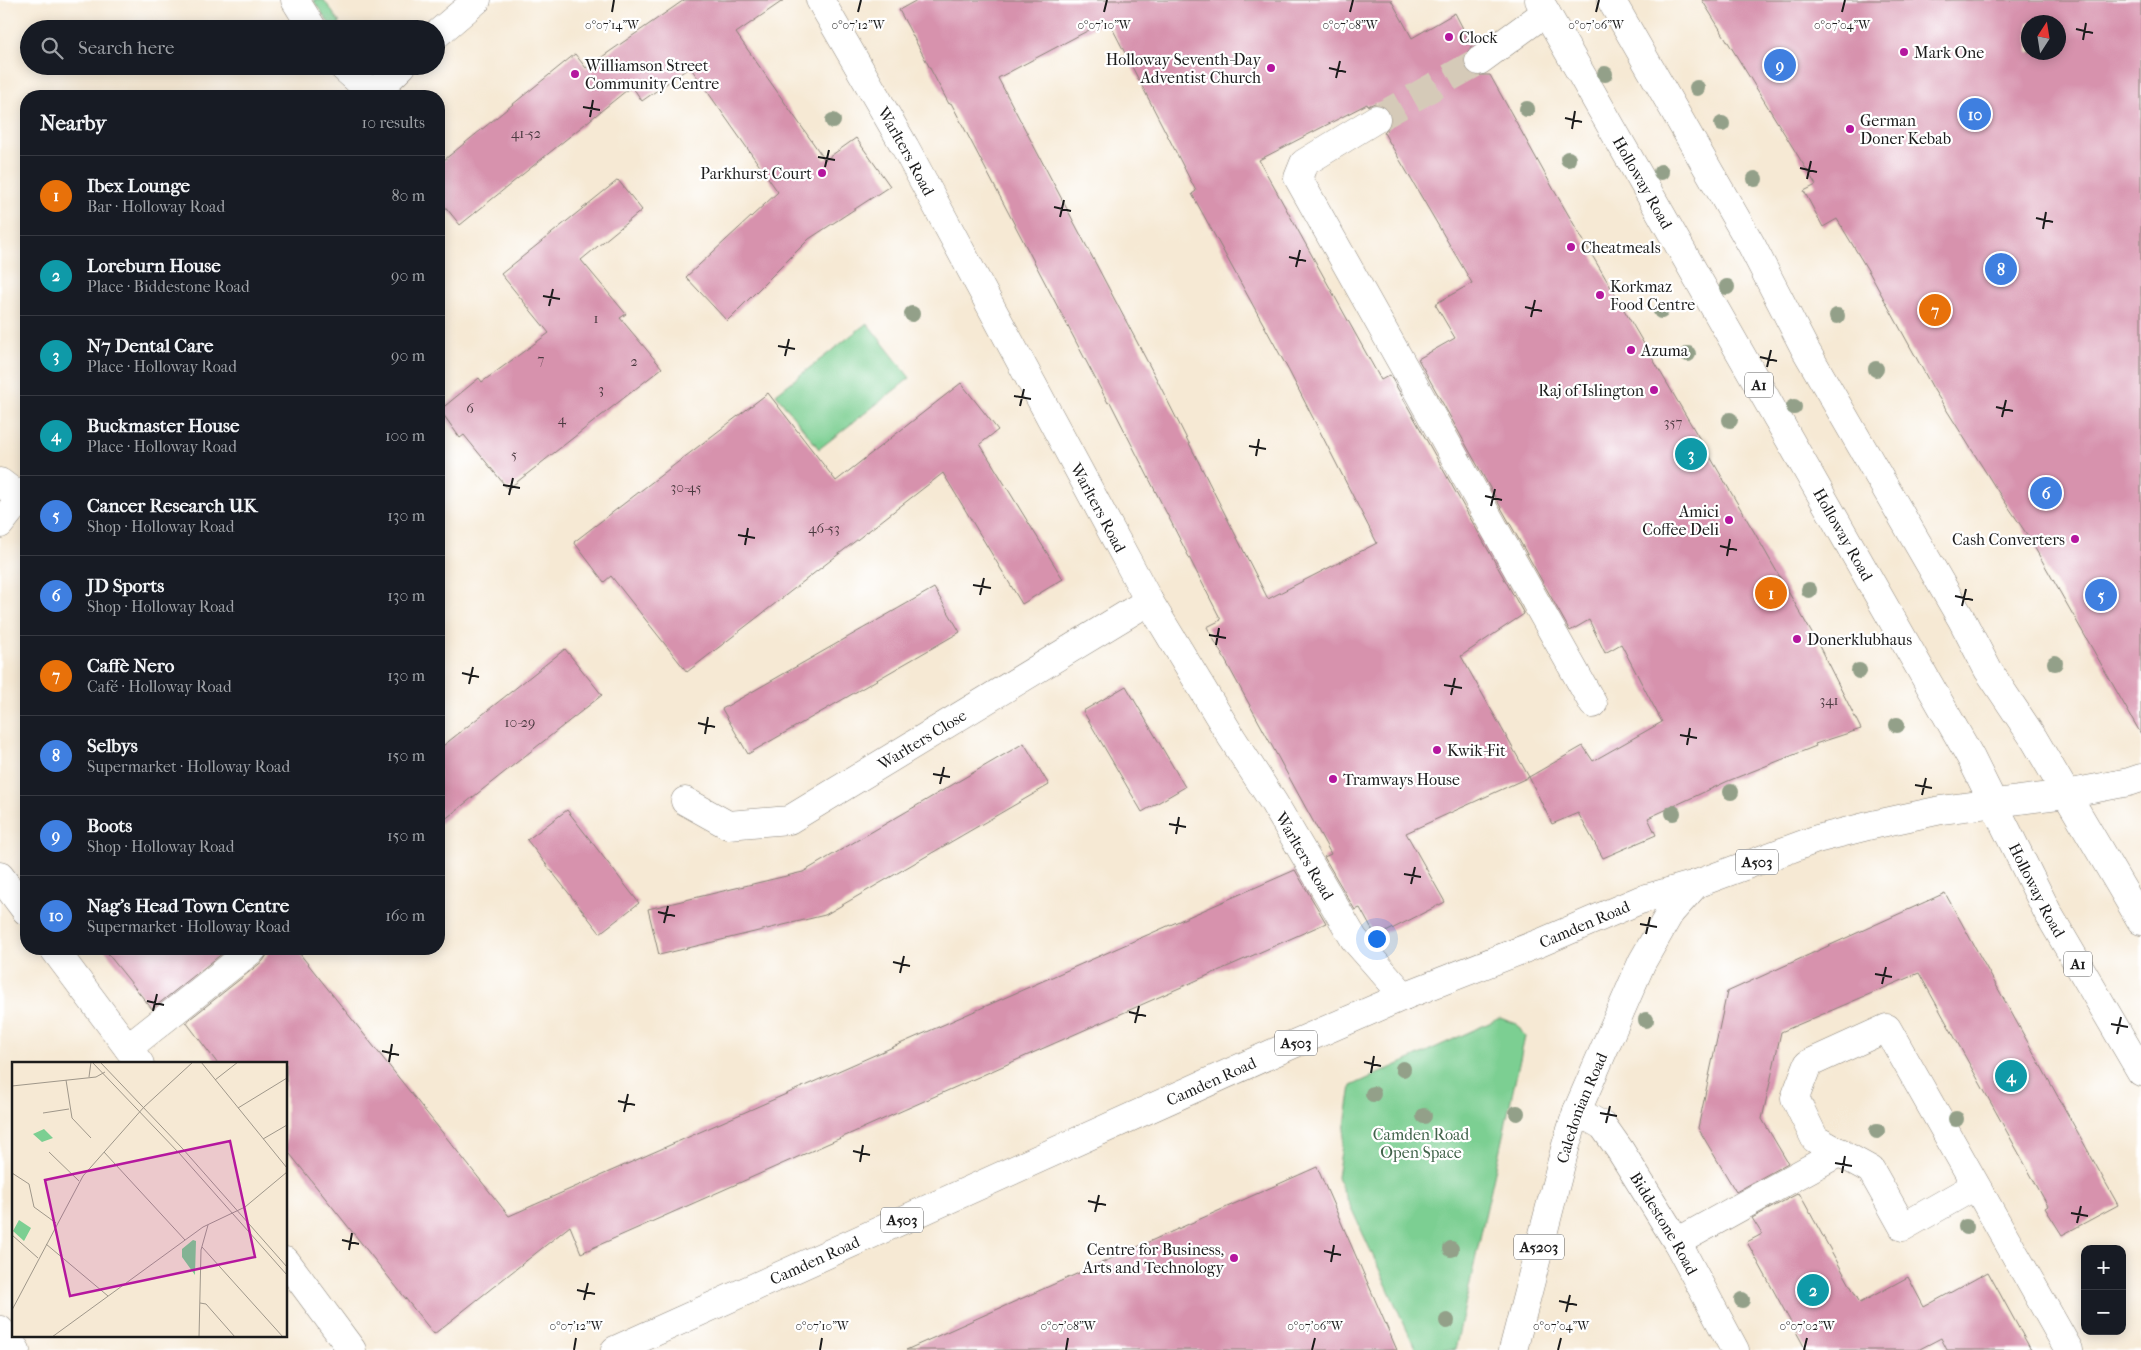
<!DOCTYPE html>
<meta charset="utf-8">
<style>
body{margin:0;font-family:"IM FELL French Canon",serif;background:#242831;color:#f1f3f6}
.controls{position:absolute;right:15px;bottom:15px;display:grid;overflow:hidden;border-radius:10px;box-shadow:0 2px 12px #0003}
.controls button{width:45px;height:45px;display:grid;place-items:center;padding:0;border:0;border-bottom:1px solid #363941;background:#171b24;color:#f1f3f6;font:25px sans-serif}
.compass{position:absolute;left:2021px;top:15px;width:45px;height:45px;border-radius:50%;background:#171b24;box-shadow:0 2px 12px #0003;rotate:12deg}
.you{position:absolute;left:1376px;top:938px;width:18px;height:18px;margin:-12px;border:4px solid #fff;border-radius:50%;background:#1a73e8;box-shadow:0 0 0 8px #1a73e833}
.badge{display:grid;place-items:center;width:32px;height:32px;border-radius:50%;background:#d93025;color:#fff;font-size:16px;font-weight:700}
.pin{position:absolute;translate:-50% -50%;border:2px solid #fff;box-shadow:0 1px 5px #0006}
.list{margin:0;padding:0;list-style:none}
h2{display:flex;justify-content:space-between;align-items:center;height:65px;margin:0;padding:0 20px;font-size:21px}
h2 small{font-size:16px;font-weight:400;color:#9ea1a6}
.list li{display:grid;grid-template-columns:32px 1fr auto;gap:15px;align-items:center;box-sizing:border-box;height:80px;padding:0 20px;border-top:1px solid #363941}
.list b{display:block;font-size:19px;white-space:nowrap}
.list p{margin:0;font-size:16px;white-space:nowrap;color:#9ea1a6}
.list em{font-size:16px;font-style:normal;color:#9ea1a6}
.icon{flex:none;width:28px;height:28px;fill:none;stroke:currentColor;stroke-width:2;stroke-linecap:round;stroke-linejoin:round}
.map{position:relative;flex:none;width:2141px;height:1350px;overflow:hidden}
.search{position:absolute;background:#171b24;box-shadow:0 2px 12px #0003;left:20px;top:20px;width:425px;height:55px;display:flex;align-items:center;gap:12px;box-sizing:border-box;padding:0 18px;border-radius:28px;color:#9ea1a6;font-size:19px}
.panel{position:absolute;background:#171b24;box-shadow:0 2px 12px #0003;left:20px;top:90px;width:425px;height:865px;border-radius:20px}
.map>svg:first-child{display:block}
.green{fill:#7ccf92;stroke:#4c7657}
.building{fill:#d792ad;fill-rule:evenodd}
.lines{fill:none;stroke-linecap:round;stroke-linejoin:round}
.minor-tunnel{stroke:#d5cab8;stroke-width:28;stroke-dasharray:28 14;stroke-linecap:butt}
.minor-casing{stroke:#898278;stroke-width:29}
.major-casing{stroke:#898278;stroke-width:29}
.highway-casing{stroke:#898278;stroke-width:29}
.minor{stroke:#fff;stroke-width:28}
.major{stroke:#fff;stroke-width:28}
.highway{stroke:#fff;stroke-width:28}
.tree{fill:#93a089}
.ticks{fill:none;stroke:#1c1c1c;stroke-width:2}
.poi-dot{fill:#b5179e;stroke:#fff;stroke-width:2}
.labels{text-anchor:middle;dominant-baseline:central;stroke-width:4.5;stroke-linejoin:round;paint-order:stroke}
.number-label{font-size:14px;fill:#4b3a40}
.shield{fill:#fff;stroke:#606060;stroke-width:1}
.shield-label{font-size:15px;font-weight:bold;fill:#1c1c1c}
.poi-label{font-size:16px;fill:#1c1c1c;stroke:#fff;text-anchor:start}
.street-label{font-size:16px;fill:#1c1c1c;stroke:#fff}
.park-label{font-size:16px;fill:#42644b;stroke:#fff}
.inset-road{fill:none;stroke:#9f978a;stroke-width:1}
.view{fill:#b5179e;fill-opacity:0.15;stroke:#b5179e;stroke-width:2.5}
.inset-edge{fill:none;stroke:#1c1c1c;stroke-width:2.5}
.ticks-label{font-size:12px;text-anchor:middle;fill:#1c1c1c;stroke:#fff;stroke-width:4.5;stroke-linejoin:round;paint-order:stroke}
</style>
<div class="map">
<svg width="2141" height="1350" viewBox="0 0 2141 1350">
<rect width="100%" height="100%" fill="#fff"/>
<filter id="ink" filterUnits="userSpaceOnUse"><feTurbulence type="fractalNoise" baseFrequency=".02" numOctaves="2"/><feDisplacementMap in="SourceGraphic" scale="10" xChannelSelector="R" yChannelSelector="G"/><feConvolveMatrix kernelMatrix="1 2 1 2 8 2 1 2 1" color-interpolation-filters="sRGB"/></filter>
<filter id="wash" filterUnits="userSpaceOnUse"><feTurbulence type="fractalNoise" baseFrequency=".0096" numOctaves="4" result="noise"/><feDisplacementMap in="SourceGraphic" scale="20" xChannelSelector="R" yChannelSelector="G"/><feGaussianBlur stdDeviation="1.12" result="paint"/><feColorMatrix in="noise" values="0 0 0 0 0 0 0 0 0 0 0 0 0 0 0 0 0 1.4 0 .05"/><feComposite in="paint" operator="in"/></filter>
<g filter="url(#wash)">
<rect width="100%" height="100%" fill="#f6e9d4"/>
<path class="green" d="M313,0h11l16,23 -7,6z
M867,323l43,55 -91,71 -43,-55z
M1500,1018l17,6 8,13 -70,313h-39l-79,-173 14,-91z"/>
<g id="blocks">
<path class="building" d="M684,0h100l-48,33 89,127 31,-22 34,48 -81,53 -82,82 -41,-44 92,-85 -88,-125 -48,34 -10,-15 -172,139 -21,-26v-35l136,-110 11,14z
M917,0h474l21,38 43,-25 17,33 -7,9 -2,7 3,8 7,5h17l65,117 198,338 65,114 43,85 -46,15 1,2 -88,35 -80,37 8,17 -53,23 -25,-45 -26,11 -23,-47 -123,56 39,69 -69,35 -16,-29 -5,2 -31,-53 7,-3 -124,-227 14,-7 -111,-218 -2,1 -157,-300 -2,1 -50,-94zM1108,20l88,171 -4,3 97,177 88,172 -109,56 -112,-221 -158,-300zM1375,103l9,3 6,5 2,7 -2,8 -6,7 88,150 -37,21 20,34 -37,21 152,272 19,-11 16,33 16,-9 41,78 -69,39 -10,-15 -54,31 -68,-121 63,-42 -134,-239 -9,5 -122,-220 108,-56 1,2z
M1702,0h439v734l-113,-198 -31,-46 -63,-100 -65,-118 -32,-53 -14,8 -19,-36 12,-6zM2028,22h30v30h-30z
M618,180l24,30 -61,50 45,54 -6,4 42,50 -154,121 -44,-54 -4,3 -20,-28 39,-32 3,4 67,-49 -48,-59z
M961,383l37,47 -18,14 83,135 -41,25 -79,-131 -256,199 -76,-96 -7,6 -30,-40 194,-149 68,88z
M934,588l26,44 -212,122 -26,-45z
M565,649l37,46 -163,129v-75z
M1126,686l59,101 -43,25 -59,-101z
M1024,743l25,42 -224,130 -166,40 -11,-46 155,-37z
M567,810l72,93 -39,30 -73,-93z
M1295,870l31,53 -745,330 -11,-27 -136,108 -148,-185v-85h-68l-32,-42 77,-61 4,-6 1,-6h28l213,267z
M1945,893l173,312 -56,30 -17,-27 3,-2 -129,-233 -138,59 -19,87 26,44 -52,29 -38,-64 29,-136z
M104,949h124l-76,60z
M1317,1167l80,183h-491z
M1799,1193l61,110 48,-26 16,30 64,-35 43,78h-84l-6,-12 -23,12h-112l-59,-108 15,-8 -10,-16z"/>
</g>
</g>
<g filter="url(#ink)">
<use href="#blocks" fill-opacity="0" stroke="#898278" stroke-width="1"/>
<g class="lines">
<path class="minor-tunnel" d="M1376,119l103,-58"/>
<defs>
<g id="minor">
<path d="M295,0l18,29"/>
<path id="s1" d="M820,0l85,147 244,454 83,137 42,65 80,136 50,57"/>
<path d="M1479,61l67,-49"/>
<path d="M342,66l31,28"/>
<path d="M1376,119l-72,44 -6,15 295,526"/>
<path d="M0,482l21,16"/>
<path id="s2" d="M685,801l43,24 61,-5 360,-219"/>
<path d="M0,876l26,35"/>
<path d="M54,949l86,115"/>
<path d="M128,1048l125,-99"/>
<path id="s3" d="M1577,1111l26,15 17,24 57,92 58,108"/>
<path d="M1975,1186l-72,41 -32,-57 -56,-31 -20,-41 13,-34 79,-36 182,322"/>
<path d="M1677,1242l163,-90"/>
<path d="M286,1261l66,89"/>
<path d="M0,1330l16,20"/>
</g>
<g id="major">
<path id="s4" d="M1513,1350l53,-205 11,-34 65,-149 28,-49 26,-29"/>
</g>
<g id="highway">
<path id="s5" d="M1539,0l432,758 77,155 93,159"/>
<path d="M1611,0l141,246 53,103 157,271 26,50 46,69 107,182"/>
<path d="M436,35l41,-35"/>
<path d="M371,96l31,-30"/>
<path d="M0,524l26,-33"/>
<path id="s6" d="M615,1350l658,-297 131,-57 138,-54 98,-42 56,-16 121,-45 55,-14 69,-15 125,-16 63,-12 12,-4"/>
</g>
</defs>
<use href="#minor" class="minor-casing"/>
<use href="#major" class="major-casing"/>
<use href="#highway" class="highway-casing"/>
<use href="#minor" class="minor"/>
<use href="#major" class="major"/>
<use href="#highway" class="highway"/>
</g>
<g class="tree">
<circle cx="1605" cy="74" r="8"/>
<circle cx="1697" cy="88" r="8"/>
<circle cx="1527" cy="109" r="8"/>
<circle cx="833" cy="121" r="8"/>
<circle cx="1722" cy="124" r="8"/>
<circle cx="1568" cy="159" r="8"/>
<circle cx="1661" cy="172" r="8"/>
<circle cx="1755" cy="179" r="8"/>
<circle cx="1727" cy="287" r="8"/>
<circle cx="1661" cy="311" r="8"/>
<circle cx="912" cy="314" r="8"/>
<circle cx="1837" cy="316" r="8"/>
<circle cx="1688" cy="354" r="8"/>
<circle cx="1876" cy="369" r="8"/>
<circle cx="1794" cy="407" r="8"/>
<circle cx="1730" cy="420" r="8"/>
<circle cx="1809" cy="590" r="8"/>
<circle cx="2055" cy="663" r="8"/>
<circle cx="1859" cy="671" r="8"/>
<circle cx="1897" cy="725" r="8"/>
<circle cx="1731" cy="792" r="8"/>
<circle cx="1673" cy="813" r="8"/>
<circle cx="1646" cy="1020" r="8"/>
<circle cx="1403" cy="1069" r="8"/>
<circle cx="1373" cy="1094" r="8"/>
<circle cx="1517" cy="1113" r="8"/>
<circle cx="1424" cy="1116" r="8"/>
<circle cx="1956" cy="1119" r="8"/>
<circle cx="1877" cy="1131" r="8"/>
<circle cx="1966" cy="1227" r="8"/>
<circle cx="1451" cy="1249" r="8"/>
<circle cx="1742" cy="1300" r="8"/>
<circle cx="1447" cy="1321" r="8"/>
</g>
</g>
<path class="ticks" d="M612,12l2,-12M858,12l3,-12M1104,12l3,-12M1350,12l3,-12M1596,12l3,-12M1842,12l3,-12M2076,29l17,4M2083,40l3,-17M1329,68l17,4M1336,78l4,-17M583,107l17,3M590,117l3,-17M1565,118l17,4M1572,129l3,-18M818,157l17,3M825,167l4,-17M1800,168l17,4M1807,179l4,-18M1054,207l17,4M1060,217l4,-17M2036,218l17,4M2043,229l3,-17M1289,257l17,4M1296,267l4,-17M543,296l17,3M549,306l4,-17M1525,307l17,4M1531,317l4,-17M778,346l17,3M785,356l4,-17M1760,357l17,4M1767,367l4,-17M1014,396l17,3M1020,406l4,-17M1996,407l17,4M2002,417l4,-17M1249,446l17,3M1256,456l3,-17M503,485l17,3M509,495l4,-17M1485,496l17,4M1491,506l4,-17M738,535l17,3M745,545l3,-17M1720,546l17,4M1727,556l3,-17M973,585l18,3M980,595l4,-17M1955,596l18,4M1962,606l4,-17M1209,635l17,3M1216,645l3,-17M462,673l17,4M469,684l4,-17M1444,685l18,3M1451,695l4,-17M698,723l17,4M705,734l3,-17M1680,735l17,3M1687,745l3,-17M933,774l17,3M940,784l4,-17M1915,785l17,3M1922,795l4,-17M1169,824l17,3M1176,834l3,-17M1404,874l17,3M1411,884l4,-17M658,912l17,4M664,923l4,-17M1640,924l17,3M1646,934l4,-17M893,962l17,4M900,973l4,-17M1875,974l17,3M1882,984l4,-17M147,1001l17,4M153,1011l4,-17M1129,1012l17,4M1135,1023l4,-17M2111,1024l17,3M2117,1034l4,-17M382,1051l17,4M389,1062l3,-18M1364,1062l17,4M1371,1073l3,-17M618,1101l17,4M624,1112l4,-18M1600,1113l17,3M1606,1123l4,-17M853,1151l17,4M860,1162l3,-17M1835,1163l17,3M1842,1173l3,-17M1088,1201l18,4M1095,1212l4,-17M2071,1213l17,3M2077,1223l4,-17M342,1240l17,4M349,1250l3,-17M1324,1251l17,4M1331,1262l3,-17M577,1290l18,4M584,1300l4,-17M1559,1301l18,4M1566,1312l4,-17M574,1350l2,-12M820,1350l2,-12M1066,1350l2,-12M1312,1350l3,-12M1558,1350l3,-12M1804,1350l3,-12"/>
<g class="poi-dot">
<circle cx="1449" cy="37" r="5"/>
<circle cx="1904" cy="52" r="5"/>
<circle cx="1271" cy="68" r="5"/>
<circle cx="575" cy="74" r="5"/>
<circle cx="1850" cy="129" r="5"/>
<circle cx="822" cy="173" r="5"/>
<circle cx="1571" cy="247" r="5"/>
<circle cx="1600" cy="295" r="5"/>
<circle cx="1631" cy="350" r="5"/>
<circle cx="1654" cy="390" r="5"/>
<circle cx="1729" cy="520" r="5"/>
<circle cx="2075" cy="539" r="5"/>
<circle cx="1797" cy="639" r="5"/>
<circle cx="1437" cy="750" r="5"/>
<circle cx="1333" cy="779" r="5"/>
<circle cx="1234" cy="1258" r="5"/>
</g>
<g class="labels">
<g class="number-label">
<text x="526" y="133">41-52</text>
<text x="596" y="318">1</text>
<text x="541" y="359">7</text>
<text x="634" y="361">2</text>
<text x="601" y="389">3</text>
<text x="470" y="408">6</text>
<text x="562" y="419">4</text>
<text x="1673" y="422">357</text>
<text x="514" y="454">5</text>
<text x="686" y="487">30-45</text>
<text x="824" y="528">46-53</text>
<text x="1829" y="700">341</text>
<text x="520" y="722">10-29</text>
</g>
<g class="shield">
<rect x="1745" y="372.5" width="28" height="25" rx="4"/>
<rect x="1736" y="849.5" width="42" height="25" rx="4"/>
<rect x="2064" y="951.5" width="28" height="25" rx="4"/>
<rect x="1275" y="1030.5" width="42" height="25" rx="4"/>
<rect x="881" y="1207.5" width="42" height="25" rx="4"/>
<rect x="1514" y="1234.5" width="50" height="25" rx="4"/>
</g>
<g class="shield-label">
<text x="1759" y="385">A1</text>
<text x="1757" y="862">A503</text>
<text x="2078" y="964">A1</text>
<text x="1296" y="1043">A503</text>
<text x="902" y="1220">A503</text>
<text x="1539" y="1247">A5203</text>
</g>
<g class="poi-label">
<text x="1459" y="37">Clock</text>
<text x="1914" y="52">Mark One</text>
<text x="1261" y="59" text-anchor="end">Holloway Seventh-Day<tspan x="1261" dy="18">Adventist Church</tspan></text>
<text x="585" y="65">Williamson Street<tspan x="585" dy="18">Community Centre</tspan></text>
<text x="1860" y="120">German<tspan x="1860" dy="18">Doner Kebab</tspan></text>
<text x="812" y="173" text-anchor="end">Parkhurst Court</text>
<text x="1581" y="247">Cheatmeals</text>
<text x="1610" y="286">Korkmaz<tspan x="1610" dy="18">Food Centre</tspan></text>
<text x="1641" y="350">Azuma</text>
<text x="1644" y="390" text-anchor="end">Raj of Islington</text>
<text x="1719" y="511" text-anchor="end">Amici<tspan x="1719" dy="18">Coffee Deli</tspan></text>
<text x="2065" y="539" text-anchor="end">Cash Converters</text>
<text x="1807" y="639">Donerklubhaus</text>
<text x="1447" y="750">Kwik-Fit</text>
<text x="1343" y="779">Tramways House</text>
<text x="1224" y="1249" text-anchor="end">Centre for Business,<tspan x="1224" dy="18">Arts and Technology</tspan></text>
</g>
<g class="street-label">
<text stroke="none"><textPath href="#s1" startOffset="174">Warlters Road</textPath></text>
<text stroke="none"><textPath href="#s5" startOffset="210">Holloway Road</textPath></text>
<text stroke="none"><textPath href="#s1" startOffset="579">Warlters Road</textPath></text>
<text stroke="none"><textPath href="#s5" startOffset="615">Holloway Road</textPath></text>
<text stroke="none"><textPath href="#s2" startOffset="266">Warlters Close</textPath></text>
<text stroke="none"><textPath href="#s1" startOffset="984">Warlters Road</textPath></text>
<text stroke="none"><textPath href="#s5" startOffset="1020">Holloway Road</textPath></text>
<text stroke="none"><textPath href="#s6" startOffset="1059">Camden Road</textPath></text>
<text stroke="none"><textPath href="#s6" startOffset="654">Camden Road</textPath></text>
<text stroke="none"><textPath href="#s4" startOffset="252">Caledonian Road</textPath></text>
<text stroke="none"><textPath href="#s3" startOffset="145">Biddestone Road</textPath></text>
<text stroke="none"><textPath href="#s6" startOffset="219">Camden Road</textPath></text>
</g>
<g class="park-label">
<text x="1421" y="1134">Camden Road<tspan x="1421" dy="18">Open Space</tspan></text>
</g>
</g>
<g transform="translate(12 1062)">
<rect width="275" height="275" fill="#f6e9d4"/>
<path d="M32,67l9,9 -11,4 -9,-8zM7,158l12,8 -7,13 -11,-10zM181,178l3,1 -1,34 -13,-18v-8z" fill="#7ccf92"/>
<path class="inset-road" d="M80,0l87,91 108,122M88,0l82,86 105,119M189,0l86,106M77,15l2,-15M54,18l6,38 19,20M203,18l23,-18M0,24l84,-9 9,-5M226,46l49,-30M31,51l26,-4M251,77l24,-14M37,90l30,29M92,90l81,88M0,111l17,11 5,23 22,16M0,173l26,23M34,182l62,52M190,185l81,90M188,241l6,1 29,33M0,248l71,-134 61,-69 49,-45M40,275l151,-110 42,-20 42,-35M187,275l2,-87 7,-25"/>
<path class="view" d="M218,79l25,116 -185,39 -25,-116z"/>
<rect width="275" height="275" class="inset-edge"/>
</g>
<g class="ticks-label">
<text x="612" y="29">0°07'14"W</text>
<text x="858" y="29">0°07'12"W</text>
<text x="1104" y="29">0°07'10"W</text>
<text x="1350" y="29">0°07'08"W</text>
<text x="1596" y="29">0°07'06"W</text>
<text x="1842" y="29">0°07'04"W</text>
<text x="576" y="1330">0°07'12"W</text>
<text x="822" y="1330">0°07'10"W</text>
<text x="1068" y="1330">0°07'08"W</text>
<text x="1315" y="1330">0°07'06"W</text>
<text x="1561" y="1330">0°07'04"W</text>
<text x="1807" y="1330">0°07'02"W</text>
</g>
</svg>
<div class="controls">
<button>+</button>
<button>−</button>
</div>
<svg class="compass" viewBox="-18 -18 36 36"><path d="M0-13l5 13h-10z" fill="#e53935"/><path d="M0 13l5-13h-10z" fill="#9ea1a6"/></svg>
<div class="you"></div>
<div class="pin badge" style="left:1771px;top:593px;background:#e8710a">1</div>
<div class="pin badge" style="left:1813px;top:1290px;background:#0f9aa8">2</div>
<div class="pin badge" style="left:1691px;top:454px;background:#0f9aa8">3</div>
<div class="pin badge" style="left:2011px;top:1076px;background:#0f9aa8">4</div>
<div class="pin badge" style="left:2101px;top:595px;background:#3f7fe0">5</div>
<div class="pin badge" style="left:2046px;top:493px;background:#3f7fe0">6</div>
<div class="pin badge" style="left:1935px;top:310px;background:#e8710a">7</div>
<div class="pin badge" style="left:2001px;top:269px;background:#3f7fe0">8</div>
<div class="pin badge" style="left:1780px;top:65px;background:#3f7fe0">9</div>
<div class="pin badge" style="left:1975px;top:114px;background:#3f7fe0">10</div>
<div class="search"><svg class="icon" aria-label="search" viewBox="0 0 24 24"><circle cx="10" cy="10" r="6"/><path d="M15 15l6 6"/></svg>Search here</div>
<section class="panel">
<h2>Nearby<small>10 results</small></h2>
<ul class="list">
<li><span class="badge" style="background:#e8710a">1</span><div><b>Ibex Lounge</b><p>Bar · Holloway Road</p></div><em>80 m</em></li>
<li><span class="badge" style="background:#0f9aa8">2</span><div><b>Loreburn House</b><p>Place · Biddestone Road</p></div><em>90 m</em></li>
<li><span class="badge" style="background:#0f9aa8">3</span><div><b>N7 Dental Care</b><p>Place · Holloway Road</p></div><em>90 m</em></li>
<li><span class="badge" style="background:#0f9aa8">4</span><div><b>Buckmaster House</b><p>Place · Holloway Road</p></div><em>100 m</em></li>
<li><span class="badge" style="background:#3f7fe0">5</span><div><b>Cancer Research UK</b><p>Shop · Holloway Road</p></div><em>130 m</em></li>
<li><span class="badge" style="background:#3f7fe0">6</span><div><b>JD Sports</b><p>Shop · Holloway Road</p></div><em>130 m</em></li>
<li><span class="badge" style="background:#e8710a">7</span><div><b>Caffè Nero</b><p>Café · Holloway Road</p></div><em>130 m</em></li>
<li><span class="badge" style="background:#3f7fe0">8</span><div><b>Selbys</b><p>Supermarket · Holloway Road</p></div><em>150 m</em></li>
<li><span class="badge" style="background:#3f7fe0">9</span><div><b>Boots</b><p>Shop · Holloway Road</p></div><em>150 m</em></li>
<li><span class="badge" style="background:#3f7fe0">10</span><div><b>Nag's Head Town Centre</b><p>Supermarket · Holloway Road</p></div><em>160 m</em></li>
</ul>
</section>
</div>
